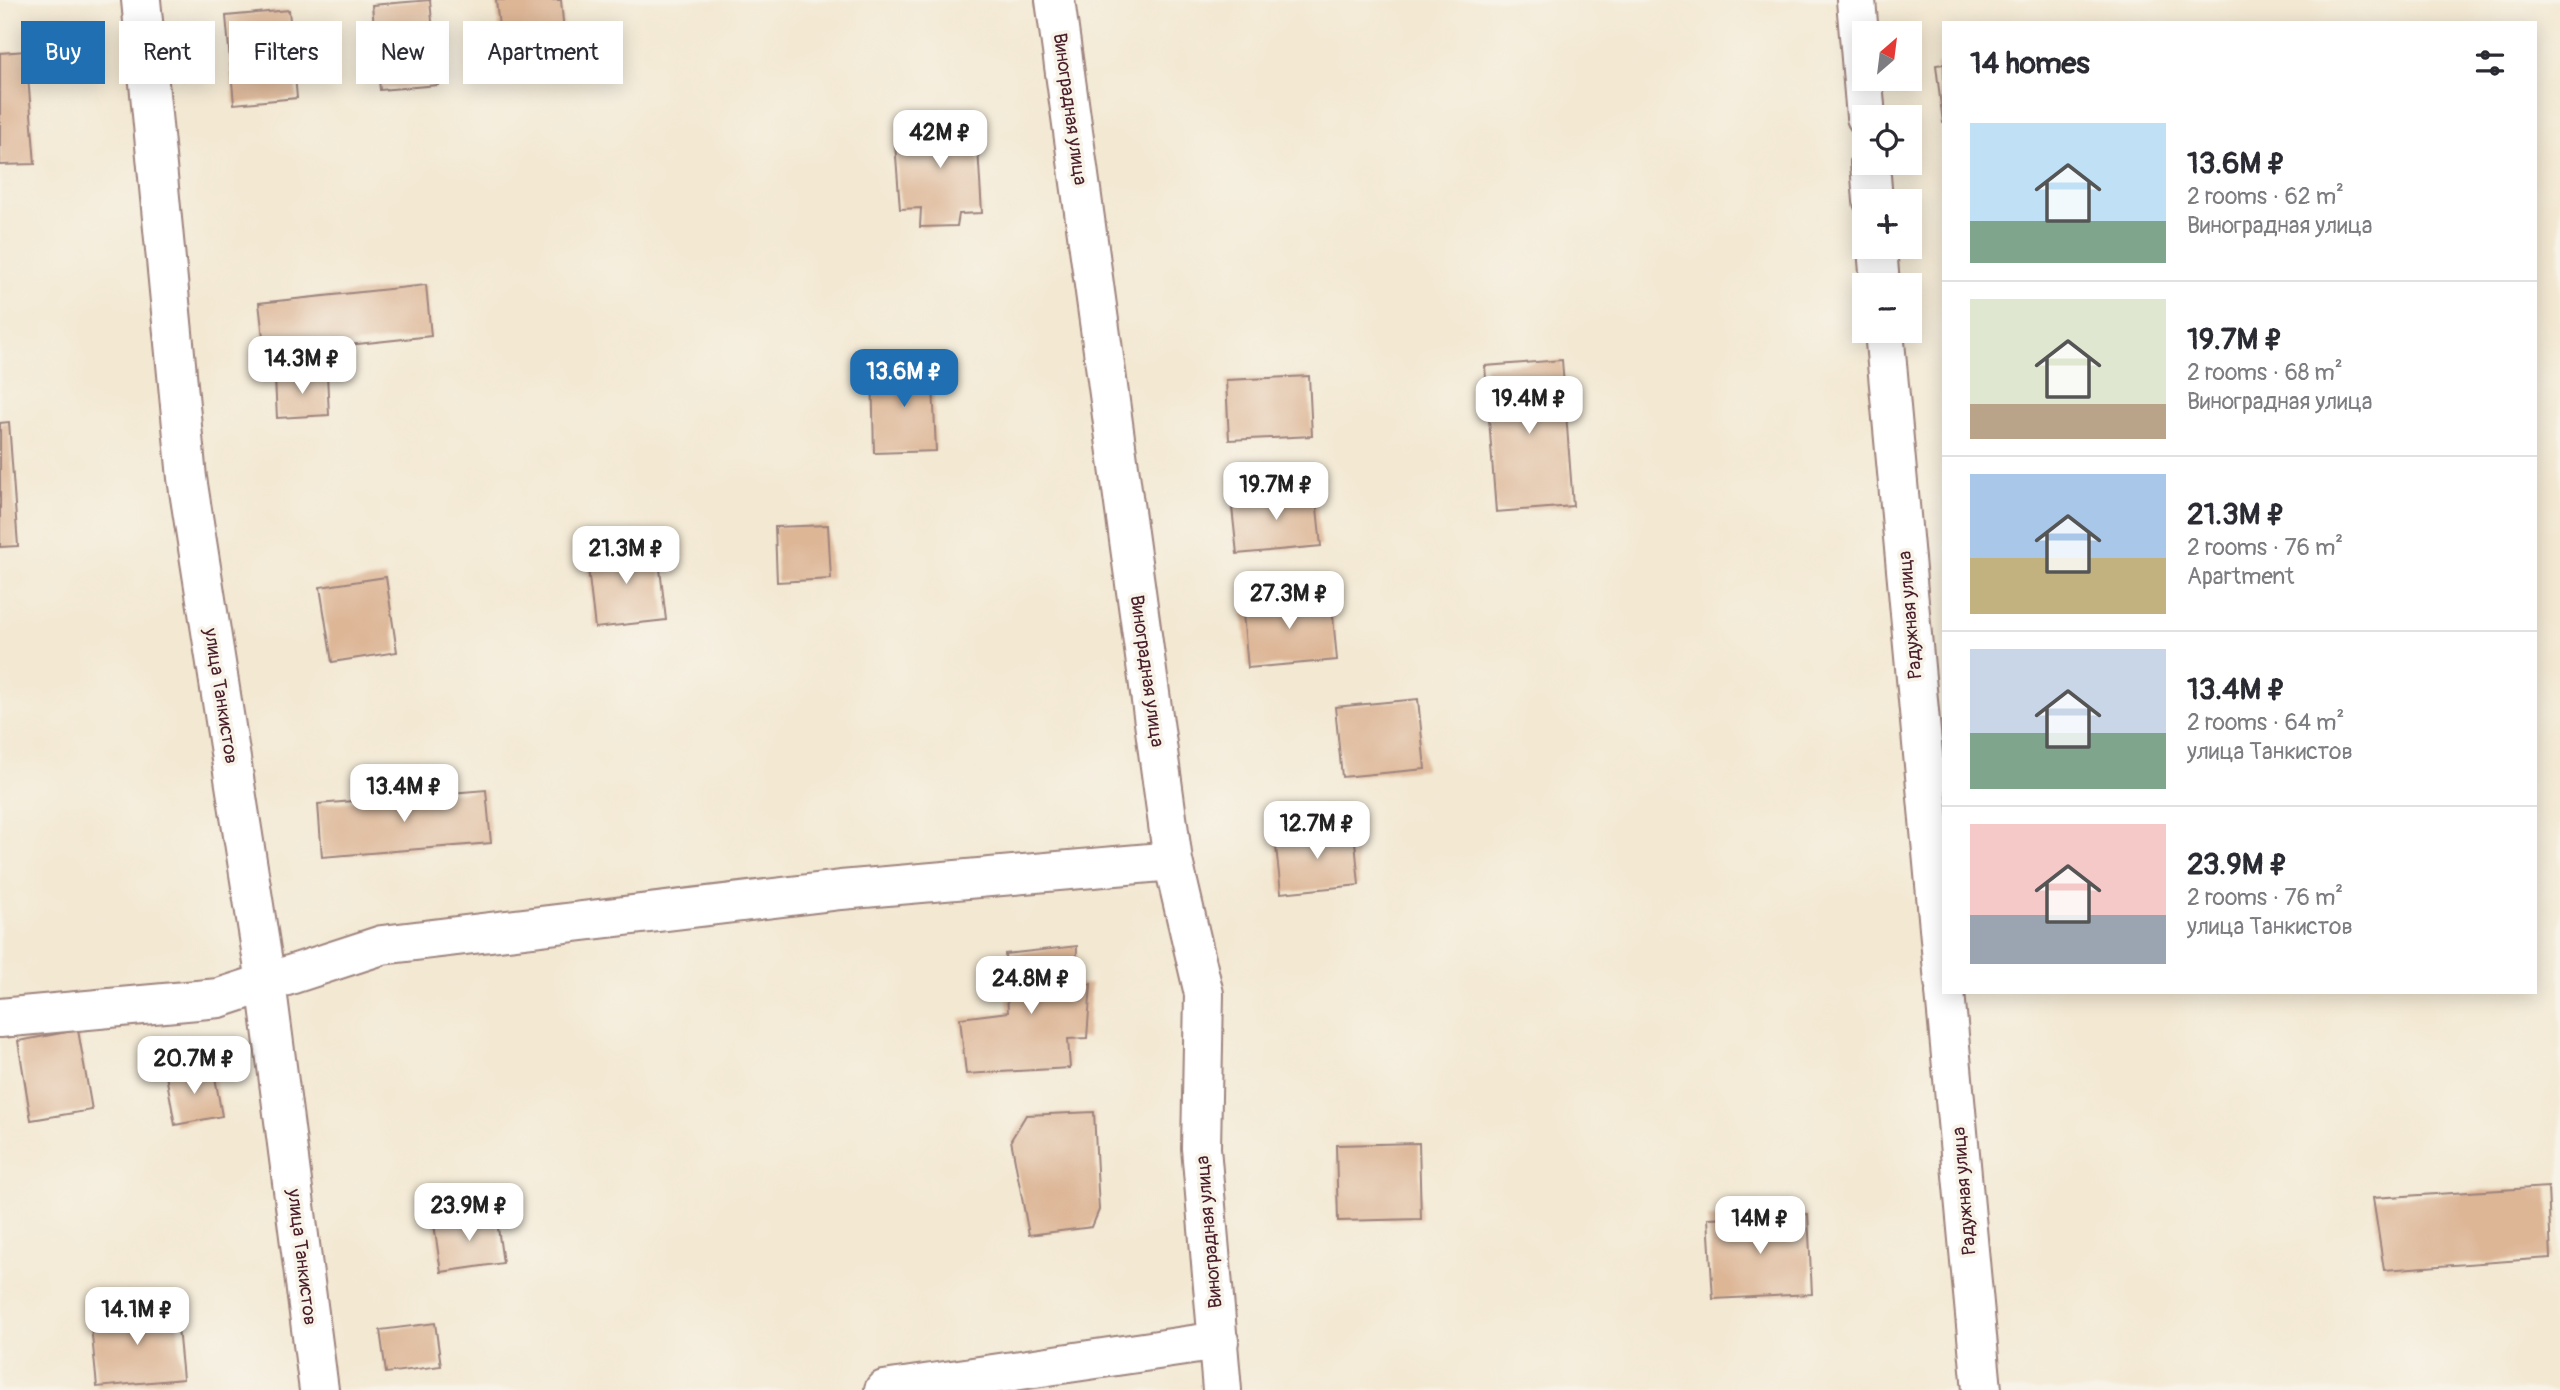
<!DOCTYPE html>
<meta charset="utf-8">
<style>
body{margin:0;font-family:Pangolin,sans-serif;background:#f7f7f7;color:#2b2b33;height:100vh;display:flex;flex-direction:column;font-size:26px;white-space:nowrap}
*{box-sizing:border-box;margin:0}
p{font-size:23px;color:#7c7c81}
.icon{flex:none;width:38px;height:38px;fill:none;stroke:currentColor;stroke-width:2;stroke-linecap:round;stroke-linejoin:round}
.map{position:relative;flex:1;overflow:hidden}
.panel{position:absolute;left:1942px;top:21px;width:595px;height:973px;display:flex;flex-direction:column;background:#fff;border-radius:0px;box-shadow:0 4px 18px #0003}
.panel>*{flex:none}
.banner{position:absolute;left:21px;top:21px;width:665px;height:63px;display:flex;gap:14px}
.needle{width:46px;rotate:28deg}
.buttons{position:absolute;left:1852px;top:21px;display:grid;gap:14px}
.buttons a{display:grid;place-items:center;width:70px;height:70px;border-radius:0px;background:#fff;box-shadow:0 4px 18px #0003;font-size:35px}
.price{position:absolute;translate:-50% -60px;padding:0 16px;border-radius:14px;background:#fff;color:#222;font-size:23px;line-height:46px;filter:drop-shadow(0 2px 4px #0008)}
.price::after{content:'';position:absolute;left:50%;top:42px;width:21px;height:16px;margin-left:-10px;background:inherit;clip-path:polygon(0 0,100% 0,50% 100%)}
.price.active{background:#1f6fb2;color:#fff}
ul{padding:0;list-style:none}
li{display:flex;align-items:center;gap:21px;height:175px;padding:0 28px}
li+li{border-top:2px solid #e1e1e2}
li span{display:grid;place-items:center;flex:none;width:196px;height:140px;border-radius:0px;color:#555}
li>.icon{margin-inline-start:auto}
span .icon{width:84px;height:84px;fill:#fffc;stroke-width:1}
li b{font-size:30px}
h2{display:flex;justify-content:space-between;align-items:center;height:84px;padding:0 28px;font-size:30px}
.pill{padding:0 24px;border-radius:0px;background:#fff;box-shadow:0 4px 18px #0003;font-size:24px;line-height:63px}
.pill.active{background:#1f6fb2;color:#fff}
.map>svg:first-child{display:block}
.building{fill:#ddb696}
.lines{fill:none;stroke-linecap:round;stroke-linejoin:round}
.minor-casing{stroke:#9e847e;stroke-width:42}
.minor{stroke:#fff;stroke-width:38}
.labels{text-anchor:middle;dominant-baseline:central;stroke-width:7;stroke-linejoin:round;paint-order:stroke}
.street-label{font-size:19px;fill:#4a1f2b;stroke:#f7f3e8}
</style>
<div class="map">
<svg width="2560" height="1390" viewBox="0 0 2560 1390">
<rect width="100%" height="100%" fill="#f7f3e8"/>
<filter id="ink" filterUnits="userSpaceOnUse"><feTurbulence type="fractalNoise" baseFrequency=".0143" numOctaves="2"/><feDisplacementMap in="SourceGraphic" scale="14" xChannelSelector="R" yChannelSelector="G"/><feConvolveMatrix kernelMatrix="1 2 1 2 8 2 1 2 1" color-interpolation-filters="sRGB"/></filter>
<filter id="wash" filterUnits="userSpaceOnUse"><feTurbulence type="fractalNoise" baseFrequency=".00686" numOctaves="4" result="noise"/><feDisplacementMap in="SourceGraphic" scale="28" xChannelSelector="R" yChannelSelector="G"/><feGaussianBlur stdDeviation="1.57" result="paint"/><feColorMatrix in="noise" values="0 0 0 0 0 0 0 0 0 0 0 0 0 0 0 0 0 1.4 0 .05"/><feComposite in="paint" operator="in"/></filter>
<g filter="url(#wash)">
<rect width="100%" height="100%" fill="#f3e8d2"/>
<g id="blocks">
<path class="building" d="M430,0L438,85L380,90L372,5Z
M496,0H561L567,65L504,71Z
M289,10L297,98L234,104L226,16Z
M26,51L35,164L0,165V53Z
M1944,64V123H1943L1936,65Z
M976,116L982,213L959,214L957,226L920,227L921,208L900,209L895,143L908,124Z
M426,285L431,336L265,354L259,303Z
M1562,360L1573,506L1496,512L1485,366Z
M932,363L936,451L874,453L872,368Z
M327,375L329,415L277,418L275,378Z
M1309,376L1312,436L1229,440L1226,380Z
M9,422L18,546L0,547V423Z
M1315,489L1321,546L1237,554L1231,498Z
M828,525L831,579L777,582L775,527Z
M657,543L666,620L595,628L586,551Z
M386,577L397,652L332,662L320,587Z
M1331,595L1337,660L1248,668L1242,603Z
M1418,699L1425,769L1342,777L1335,707Z
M486,790L491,843L322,857L318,804Z
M1354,830L1359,885L1281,893L1275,837Z
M1077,946L1076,984H1091L1087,1038L1068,1039L1070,1068L966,1074L960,1018L1008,1012L1005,954Z
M78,1030L92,1110L31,1120L18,1041Z
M213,1066L222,1116L175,1125L166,1075Z
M1094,1112L1099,1210L1092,1227L1029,1235L1011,1140L1026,1115Z
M1419,1143L1421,1219L1338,1221L1336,1145Z
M2548,1187L2551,1258L2384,1270L2373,1198Z
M496,1214L503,1263L441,1272L434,1224Z
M1808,1214L1812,1294L1713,1299L1708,1218Z
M176,1307L183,1379L97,1387L90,1315Z
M435,1323L441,1366L386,1373L380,1330Z"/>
</g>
</g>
<g filter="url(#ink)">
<use href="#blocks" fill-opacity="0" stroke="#9e847e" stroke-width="2"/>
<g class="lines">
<defs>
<path id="minor" d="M141,0L187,478L266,982L319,1390
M1055,0L1173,861L1204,994L1201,1148L1222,1390
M1856,0L1866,117
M1870,163L1873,201
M1877,247L1880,285
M1884,331L1944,982
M1945,992L1982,1390
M0,1018L219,998L382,945L841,890L1173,861
M884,1390L1219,1341"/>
</defs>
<use href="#minor" class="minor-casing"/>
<use href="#minor" class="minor"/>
</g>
</g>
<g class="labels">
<g class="street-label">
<text transform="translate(1070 109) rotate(82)">Виноградная улица</text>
<text transform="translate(1910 615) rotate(-95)">Радужная улица</text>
<text transform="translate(1147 671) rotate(82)">Виноградная улица</text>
<text transform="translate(221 696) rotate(81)">улица Танкистов</text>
<text transform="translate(1964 1191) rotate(-95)">Радужная улица</text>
<text transform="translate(1209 1232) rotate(-95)">Виноградная улица</text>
<text transform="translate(302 1257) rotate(83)">улица Танкистов</text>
</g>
</g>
</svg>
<div class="buttons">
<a><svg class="needle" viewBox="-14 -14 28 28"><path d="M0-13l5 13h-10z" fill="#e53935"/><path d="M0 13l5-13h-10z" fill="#7c7c81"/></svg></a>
<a><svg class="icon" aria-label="locate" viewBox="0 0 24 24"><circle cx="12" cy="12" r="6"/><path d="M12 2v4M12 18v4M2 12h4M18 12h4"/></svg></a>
<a>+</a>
<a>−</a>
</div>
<b class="price" style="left:940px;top:170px">42M ₽</b>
<b class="price" style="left:302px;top:396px">14.3M ₽</b>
<b class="price active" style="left:904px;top:409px">13.6M ₽</b>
<b class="price" style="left:1529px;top:436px">19.4M ₽</b>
<b class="price" style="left:1276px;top:522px">19.7M ₽</b>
<b class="price" style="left:626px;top:586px">21.3M ₽</b>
<b class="price" style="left:1289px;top:631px">27.3M ₽</b>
<b class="price" style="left:404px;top:824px">13.4M ₽</b>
<b class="price" style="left:1317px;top:861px">12.7M ₽</b>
<b class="price" style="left:1031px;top:1016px">24.8M ₽</b>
<b class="price" style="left:194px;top:1096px">20.7M ₽</b>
<b class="price" style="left:469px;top:1243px">23.9M ₽</b>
<b class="price" style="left:1760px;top:1256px">14M ₽</b>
<b class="price" style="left:137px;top:1347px">14.1M ₽</b>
<div class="banner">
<a class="pill active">Buy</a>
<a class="pill">Rent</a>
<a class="pill">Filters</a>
<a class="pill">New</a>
<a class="pill">Apartment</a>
</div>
<section class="panel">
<h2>14 homes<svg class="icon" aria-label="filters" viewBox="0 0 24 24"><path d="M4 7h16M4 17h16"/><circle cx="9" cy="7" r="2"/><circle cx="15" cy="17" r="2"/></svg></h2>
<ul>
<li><span style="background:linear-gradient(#bfe0f5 70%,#7fa58c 0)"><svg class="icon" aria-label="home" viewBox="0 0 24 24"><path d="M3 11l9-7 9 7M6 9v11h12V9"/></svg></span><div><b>13.6M ₽</b><p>2 rooms · 62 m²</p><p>Виноградная улица</p></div></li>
<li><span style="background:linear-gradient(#dfe7d0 75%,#b9a48a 0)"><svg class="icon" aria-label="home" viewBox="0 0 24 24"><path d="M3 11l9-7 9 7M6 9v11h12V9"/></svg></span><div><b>19.7M ₽</b><p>2 rooms · 68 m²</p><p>Виноградная улица</p></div></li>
<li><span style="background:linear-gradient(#a9c7e8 60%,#c2b280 0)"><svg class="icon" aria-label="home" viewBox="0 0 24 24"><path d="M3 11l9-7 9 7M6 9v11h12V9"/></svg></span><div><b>21.3M ₽</b><p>2 rooms · 76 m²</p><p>Apartment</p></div></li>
<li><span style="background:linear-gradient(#c9d6e8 60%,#7fa58c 0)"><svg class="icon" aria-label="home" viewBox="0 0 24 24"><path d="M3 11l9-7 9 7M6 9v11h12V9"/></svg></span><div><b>13.4M ₽</b><p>2 rooms · 64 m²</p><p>улица Танкистов</p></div></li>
<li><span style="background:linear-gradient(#f6c9c9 65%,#9aa5b1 0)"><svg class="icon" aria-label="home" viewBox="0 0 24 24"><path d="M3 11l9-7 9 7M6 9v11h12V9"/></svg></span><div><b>23.9M ₽</b><p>2 rooms · 76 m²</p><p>улица Танкистов</p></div></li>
</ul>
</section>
</div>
